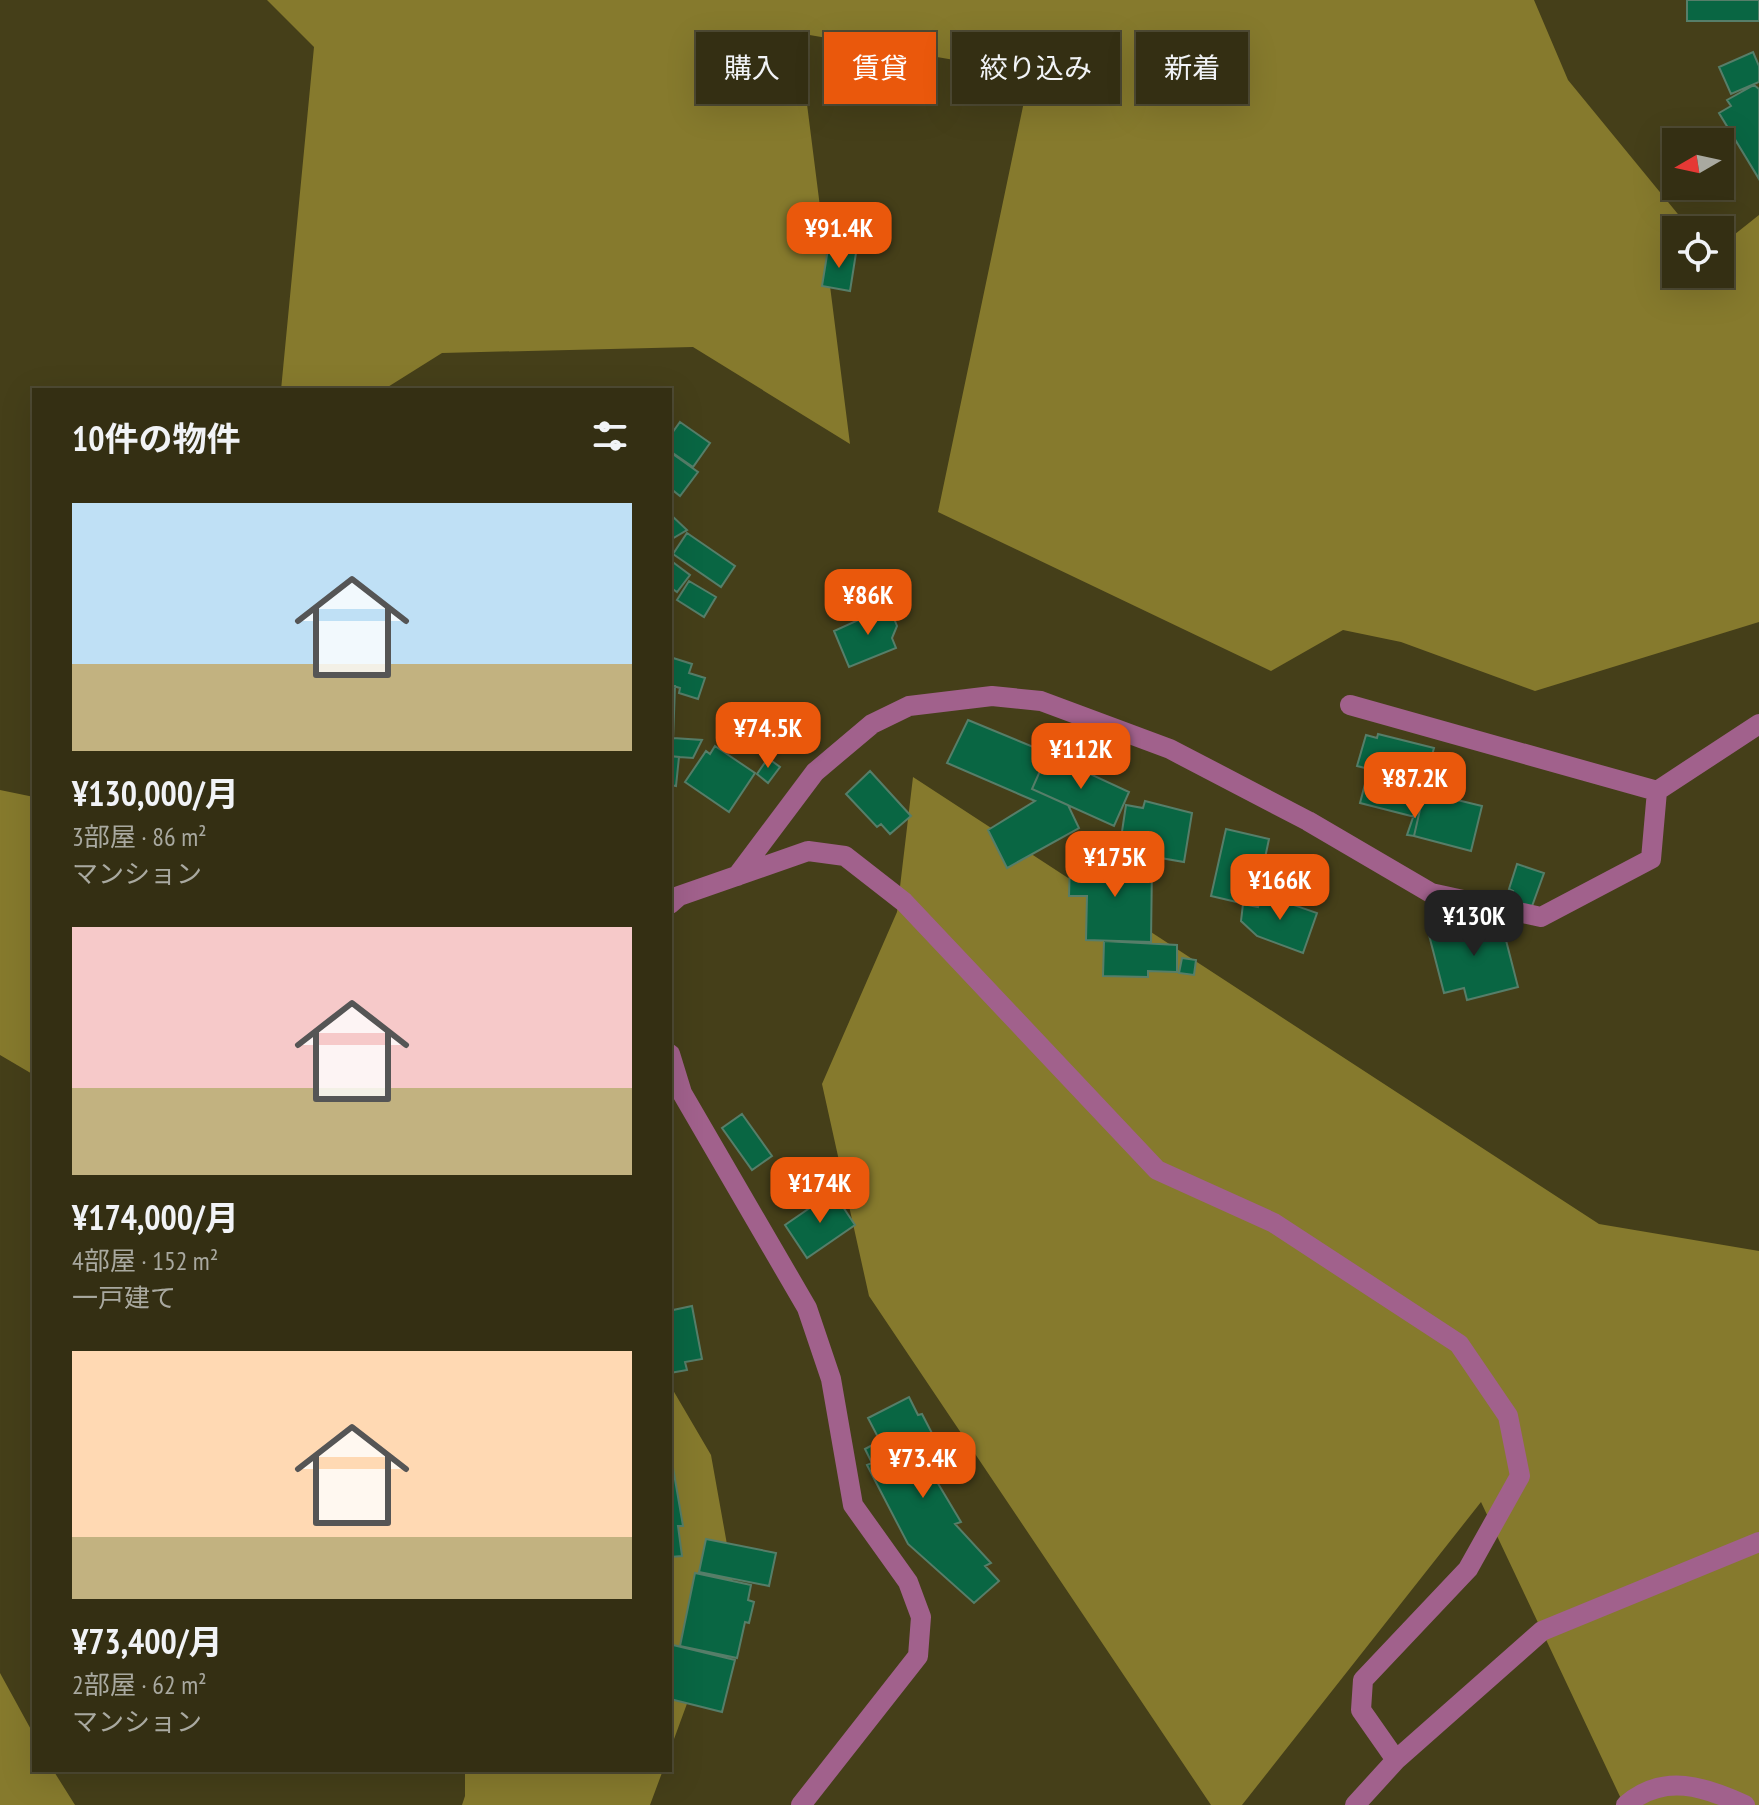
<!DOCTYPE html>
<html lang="ja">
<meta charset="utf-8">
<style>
body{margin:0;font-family:"PT Sans Narrow","Noto Sans JP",sans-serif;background:#3c371c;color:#f1f3f6;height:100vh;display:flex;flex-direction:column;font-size:30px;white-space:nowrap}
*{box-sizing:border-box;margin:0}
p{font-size:26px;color:#a9a9a0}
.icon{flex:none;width:44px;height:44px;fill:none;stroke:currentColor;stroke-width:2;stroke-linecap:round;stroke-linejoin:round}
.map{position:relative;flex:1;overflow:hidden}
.side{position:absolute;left:32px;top:388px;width:640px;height:1384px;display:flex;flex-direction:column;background:#342f13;border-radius:0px;box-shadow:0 8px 32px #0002,0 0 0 2px #4e4a33}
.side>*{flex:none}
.top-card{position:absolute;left:696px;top:32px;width:760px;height:72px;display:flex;gap:16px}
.needle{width:52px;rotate:261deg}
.buttons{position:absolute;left:1662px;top:128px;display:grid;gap:16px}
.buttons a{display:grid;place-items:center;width:72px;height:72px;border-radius:0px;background:#342f13;box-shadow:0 8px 32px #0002,0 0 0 2px #4e4a33;font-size:40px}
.price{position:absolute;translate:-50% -68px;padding:0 18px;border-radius:16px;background:#ea580c;color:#fff;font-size:26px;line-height:52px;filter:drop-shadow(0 2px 4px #0008)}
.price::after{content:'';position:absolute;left:50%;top:48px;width:24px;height:18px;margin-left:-12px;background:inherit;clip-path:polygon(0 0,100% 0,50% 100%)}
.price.current{background:#222;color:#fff}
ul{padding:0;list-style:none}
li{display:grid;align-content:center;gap:16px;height:424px;padding:0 40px}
li span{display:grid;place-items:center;height:248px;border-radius:0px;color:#555}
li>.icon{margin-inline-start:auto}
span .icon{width:144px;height:144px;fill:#fffc;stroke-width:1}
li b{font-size:34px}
h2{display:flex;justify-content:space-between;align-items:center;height:96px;padding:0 40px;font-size:34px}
.chip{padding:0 28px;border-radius:0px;background:#342f13;box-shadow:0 8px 32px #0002,0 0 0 2px #4e4a33;font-size:28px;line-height:72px}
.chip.current{background:#ea580c;color:#fff}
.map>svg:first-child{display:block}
.forest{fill:#867a2d}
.building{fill:#096643;stroke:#567e69;stroke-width:2}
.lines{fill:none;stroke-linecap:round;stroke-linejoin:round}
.minor{stroke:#a1618c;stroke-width:20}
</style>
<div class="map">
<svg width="1759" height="1805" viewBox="0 0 1759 1805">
<rect width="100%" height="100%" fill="#453f19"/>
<path class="forest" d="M267,0H1534L1568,80L1691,230H1676V274H1720V246L1759,215V622L1535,691L1401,642L1343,630L1271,671L938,512L1030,73L798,33L850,444L693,347L442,353L383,390H281L314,47Z
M913,777L1599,1224L1759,1251V1805H1624L1481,1502L1242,1805H1211L869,1296L822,1084L897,912Z
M0,790L34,797V1075L0,1055Z
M670,1385L711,1455L733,1578L670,1750Z
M0,1673L34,1735V1770H53L75,1805H0Z
M465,1770H663L650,1805H462L465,1796Z"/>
<path class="building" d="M1687,0H1759V21H1687Z
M1753,52L1759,66V82L1731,94L1719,67Z
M1754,85L1759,89V179L1719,113L1731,106L1727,100Z
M828,249L856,253L850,291L822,286Z
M680,422L710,443L693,467L670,451V436Z
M670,452L698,472L680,496L670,488Z
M670,514L687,530L670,540Z
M687,533L735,566L721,587L673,554Z
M670,560L690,575L677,592L670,587Z
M689,581L716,597L704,617L677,600Z
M889,606L897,626L892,638L896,648L849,667L834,631Z
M670,657L692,664L689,673L705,678L698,699L679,693L680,688L670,685Z
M670,686H675L673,741H670Z
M968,720L1048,753L1032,789L1068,805L1079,828L1007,868L988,830L1035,801L947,763Z
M1378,734L1434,748L1415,817L1360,803L1369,769L1357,766L1366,735L1377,738Z
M673,738L702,740L693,758L679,757L670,756V741Z
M715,746L755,773L729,812L685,782L706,751L710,754Z
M1048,753L1059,758L1057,764L1084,776L1086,772L1129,792L1114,826L1032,789Z
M670,756L679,757L676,786L670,785Z
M768,758L780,767L768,783L757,774Z
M870,771L911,816L890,834L881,824L877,827L846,794Z
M1424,792L1482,806L1471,851L1414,836Z
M1419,800L1422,801L1414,836L1407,835Z
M1145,801L1192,813L1184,862L1143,855L1142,862L1118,858L1126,805L1143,808Z
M1226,829L1269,839L1265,858H1269L1258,907L1211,896Z
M1070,862L1152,863L1151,942L1086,940L1087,896H1069Z
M1517,864L1544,873L1531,909L1509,901L1513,891L1509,889Z
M1262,894L1317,913L1303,953L1257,936L1241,921L1243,904L1258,907Z
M1475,917L1476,923L1500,917L1518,987L1467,1000L1464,988L1444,993L1429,935L1455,928L1454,922Z
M1104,941L1177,945V972L1148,971V977L1103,976Z
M1182,958L1196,960L1194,975L1179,973Z
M742,1114L772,1156L752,1170L722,1128Z
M833,1192L855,1225L807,1258L785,1225Z
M670,1294L673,1310L692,1306L702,1359L685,1362L687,1370L670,1373Z
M909,1397L918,1415L922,1414L936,1441L918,1450L961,1522L955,1524L991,1563L985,1566L999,1581L974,1603L908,1544L867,1465L872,1463L865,1449L880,1441L868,1418Z
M671,1456L683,1526H678L682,1556L670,1557Z
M706,1539L776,1553L769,1586L699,1572Z
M695,1573L751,1585L748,1600L754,1602L749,1623L745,1622L737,1658L680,1646Z
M673,1645L735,1660L722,1712L670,1699V1658Z"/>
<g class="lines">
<path class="minor" d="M1350,705L1657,791
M737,876L815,772L872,724L909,706L992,696L1041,701L1170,749L1308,821L1431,893L1541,917L1651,859L1657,791L1759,724
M670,904L679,896L808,851L845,856L904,902L1157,1170L1274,1223L1459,1344L1508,1416L1520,1476L1468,1569L1363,1680L1361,1710L1396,1760
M670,1054L682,1093L807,1308L831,1379L853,1505L908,1582L921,1617L918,1656L801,1805
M1355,1805L1396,1760L1542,1631L1759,1542
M1626,1805C1664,1772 1705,1787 1745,1805"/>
</g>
</svg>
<div class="buttons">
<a><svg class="needle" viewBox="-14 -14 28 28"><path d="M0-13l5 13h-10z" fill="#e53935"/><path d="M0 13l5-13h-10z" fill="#a9a9a0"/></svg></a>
<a><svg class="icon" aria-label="locate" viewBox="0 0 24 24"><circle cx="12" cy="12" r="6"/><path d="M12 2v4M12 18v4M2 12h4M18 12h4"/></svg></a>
</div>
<b class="price" style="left:839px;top:270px">¥91.4K</b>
<b class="price" style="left:868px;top:637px">¥86K</b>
<b class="price" style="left:768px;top:770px">¥74.5K</b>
<b class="price" style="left:1081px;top:791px">¥112K</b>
<b class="price" style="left:1415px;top:820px">¥87.2K</b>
<b class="price" style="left:1115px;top:899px">¥175K</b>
<b class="price" style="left:1280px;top:922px">¥166K</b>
<b class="price current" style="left:1474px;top:958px">¥130K</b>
<b class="price" style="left:820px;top:1225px">¥174K</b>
<b class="price" style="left:923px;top:1500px">¥73.4K</b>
<div class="top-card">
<a class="chip">購入</a>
<a class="chip current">賃貸</a>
<a class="chip">絞り込み</a>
<a class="chip">新着</a>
</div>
<section class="side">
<h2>10件の物件<svg class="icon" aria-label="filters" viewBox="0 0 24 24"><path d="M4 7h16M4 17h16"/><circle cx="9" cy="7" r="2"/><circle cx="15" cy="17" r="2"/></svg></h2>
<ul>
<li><span style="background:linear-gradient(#bfe0f5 65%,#c2b280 0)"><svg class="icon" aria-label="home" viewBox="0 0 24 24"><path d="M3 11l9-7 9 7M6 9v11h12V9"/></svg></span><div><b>¥130,000/月</b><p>3部屋 · 86 m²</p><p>マンション</p></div></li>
<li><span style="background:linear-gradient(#f6c9c9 65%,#c2b280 0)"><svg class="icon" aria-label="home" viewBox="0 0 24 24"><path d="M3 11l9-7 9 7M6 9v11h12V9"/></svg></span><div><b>¥174,000/月</b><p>4部屋 · 152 m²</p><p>一戸建て</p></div></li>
<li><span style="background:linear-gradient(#ffd9b3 75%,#c2b280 0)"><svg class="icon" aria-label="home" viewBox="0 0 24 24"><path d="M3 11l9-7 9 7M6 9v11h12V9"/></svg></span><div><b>¥73,400/月</b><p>2部屋 · 62 m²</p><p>マンション</p></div></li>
</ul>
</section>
</div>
